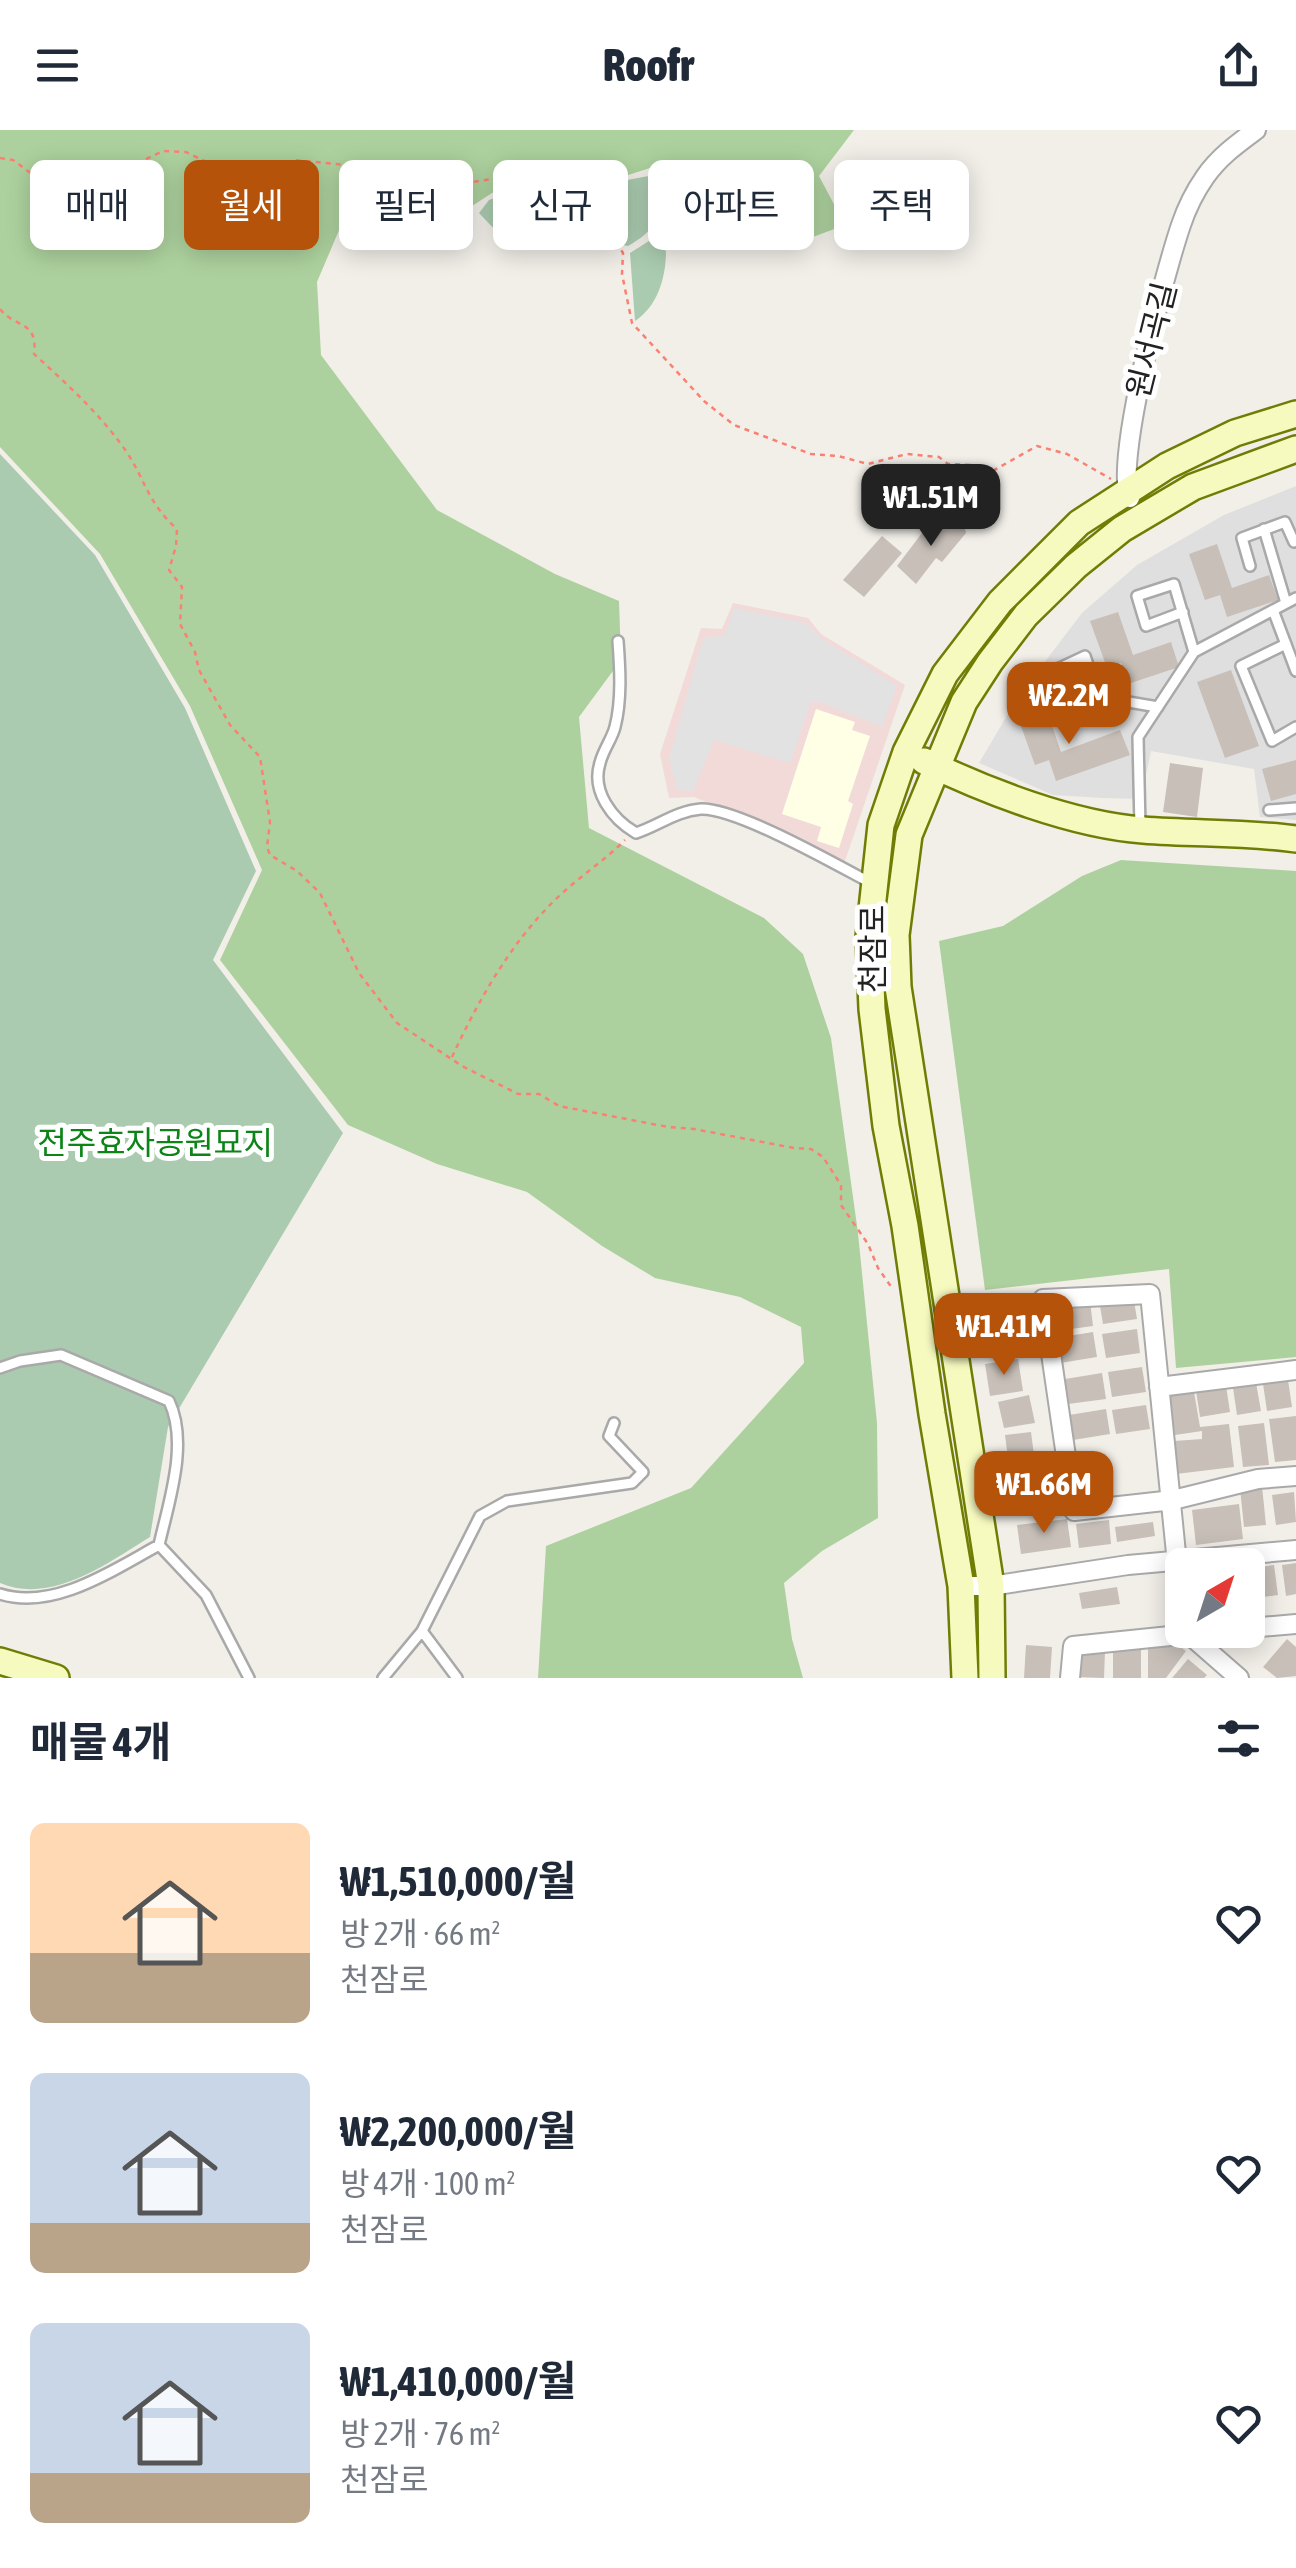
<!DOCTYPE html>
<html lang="ko">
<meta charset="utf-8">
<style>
body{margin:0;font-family:"Asap Condensed","Noto Sans KR",sans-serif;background:#f6f6f7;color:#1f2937;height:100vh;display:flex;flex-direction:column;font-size:38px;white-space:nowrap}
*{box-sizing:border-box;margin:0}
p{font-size:32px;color:#747a83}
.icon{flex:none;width:55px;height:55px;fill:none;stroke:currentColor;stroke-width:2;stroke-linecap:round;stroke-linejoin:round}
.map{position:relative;height:1548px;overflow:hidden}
.details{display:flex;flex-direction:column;background:#fff;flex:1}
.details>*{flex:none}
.guide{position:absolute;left:30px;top:30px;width:1238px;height:90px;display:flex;gap:20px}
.needle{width:65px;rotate:39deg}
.buttons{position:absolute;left:1165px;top:1418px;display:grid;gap:20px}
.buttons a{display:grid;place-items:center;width:100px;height:100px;border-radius:15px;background:#fff;box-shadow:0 5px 25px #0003;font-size:50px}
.price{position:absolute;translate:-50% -85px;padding:0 22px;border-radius:20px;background:#b45309;color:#fff;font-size:32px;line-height:65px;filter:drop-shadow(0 2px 5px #0008)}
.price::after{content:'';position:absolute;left:50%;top:60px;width:30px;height:22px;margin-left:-15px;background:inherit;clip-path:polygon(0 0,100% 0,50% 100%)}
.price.on{background:#222;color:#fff}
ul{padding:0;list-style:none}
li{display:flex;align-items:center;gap:30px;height:250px;padding:0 30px}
li span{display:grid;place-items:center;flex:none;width:280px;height:200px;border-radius:15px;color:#555}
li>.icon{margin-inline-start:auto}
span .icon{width:120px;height:120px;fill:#fffc;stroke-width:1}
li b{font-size:42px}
h2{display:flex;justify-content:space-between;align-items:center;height:120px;padding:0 30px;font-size:42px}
.pill{padding:0 35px;border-radius:15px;background:#fff;box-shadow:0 5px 25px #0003;font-size:35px;line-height:90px}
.pill.on{background:#b45309;color:#fff}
header{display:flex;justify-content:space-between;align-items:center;height:130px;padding:0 30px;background:#fff;font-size:45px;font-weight:800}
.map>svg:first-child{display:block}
.residential{fill:#e0dfdf}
.commercial{fill:#f2dad9}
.education{fill:#ffffe5}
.forest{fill:#add19e}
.cemetery{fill:#aacbaf}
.parking{fill:#e2e2e2}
.building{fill:#c7bfb8}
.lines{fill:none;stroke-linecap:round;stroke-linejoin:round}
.lane-casing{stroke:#a9a9a9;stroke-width:14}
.street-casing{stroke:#a9a9a9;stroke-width:22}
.secondary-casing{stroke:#707d05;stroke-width:30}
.path{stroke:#fa8072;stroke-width:2.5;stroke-dasharray:5 5;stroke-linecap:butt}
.lane{stroke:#fff;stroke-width:9}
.street{stroke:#fff;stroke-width:18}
.secondary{stroke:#f7fabf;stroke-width:25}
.labels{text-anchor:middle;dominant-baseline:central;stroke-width:10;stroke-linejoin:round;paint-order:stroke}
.street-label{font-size:32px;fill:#222;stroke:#fff}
.park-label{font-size:32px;fill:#0c8416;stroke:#fff}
</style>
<header><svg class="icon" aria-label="menu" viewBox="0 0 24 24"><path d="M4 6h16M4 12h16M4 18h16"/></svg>Roofr<svg class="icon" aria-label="share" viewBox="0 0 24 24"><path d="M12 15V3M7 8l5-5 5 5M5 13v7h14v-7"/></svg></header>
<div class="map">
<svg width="1296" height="1548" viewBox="0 0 1296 1548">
<rect width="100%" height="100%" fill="#f2efe9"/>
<path class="residential" d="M1296,356V690L1260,687L1254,639L1151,621L1141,669L1103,668L1053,665L979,633L1018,567L1082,483L1137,435L1224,385Z"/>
<path class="commercial" d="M733,473L808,488L821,504L905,555L845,731L694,667L669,668L660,624L701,498L722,499Z"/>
<path class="education" d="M816,579L855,592L852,600L870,606L848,671L853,674L839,718L817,711L821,697L782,684Z"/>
<path class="forest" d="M0,0H854L819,46L845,95L778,120L719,109L683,59L653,37L588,58L530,38L466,80L351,72L317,152L321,225L437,380L555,444L619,471L621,530L579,587L589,698L764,788L803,824L831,908L858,1103L877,1293L878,1388L822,1421L784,1453L792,1509L803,1548H538L546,1416L691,1358L804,1233L801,1197L740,1167L655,1148L602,1116L527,1062L437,1034L348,995L220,830L262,740L190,576L100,424L0,317Z
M1121,730L1296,741V1227L1176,1238L1169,1139L985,1160L939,811L1003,796L1082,746Z"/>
<path class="cemetery" d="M659,44L675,57C662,85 655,101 628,116L623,115C615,91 612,74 622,51Z
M530,54L535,59L549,90L517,110L498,103L479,83L489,70Z
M649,111L666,121C666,147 658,176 635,191L630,123Z
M0,324L95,425L185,578L256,741L213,830L343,1003L168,1297L150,1407C108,1433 51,1475 0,1453Z"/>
<path class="parking" d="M734,478L806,493L821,508L897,556L882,597L820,572H811L790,633L714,610L693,662L677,660L669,629L703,508L725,505Z"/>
<path class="building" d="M940,394H964L966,403L942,432L936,428L916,454L897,436L925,399L931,403Z
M882,406L902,423L864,467L843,450Z
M1217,414L1232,458L1269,445L1278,470L1227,487L1220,465L1205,470L1189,424Z
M1118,482L1133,525L1171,512L1179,537L1128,554L1121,533L1107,538L1090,491Z
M1231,540L1259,616L1225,628L1197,552Z
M1046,578L1061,622L1120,600L1130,625L1056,651L1049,630L1035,635L1018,588Z
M1296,630V664L1271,671L1262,639Z
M1170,633L1203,638L1197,687L1163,682Z
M1015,1163L1018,1182L989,1187L986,1167Z
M1133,1165L1137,1189L1103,1194L1099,1170Z
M1090,1171L1093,1196L1056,1201L1052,1176Z
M1021,1194L1025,1219L994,1223L990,1199Z
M1137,1199L1140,1223L1106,1228L1102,1204Z
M1093,1202L1097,1227L1060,1233L1056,1208Z
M1018,1229L1023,1261L990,1266L985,1234Z
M1142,1237L1146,1262L1112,1267L1108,1242Z
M1102,1243L1106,1269L1068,1274L1065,1249Z
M1287,1243L1292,1277L1267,1281L1262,1247Z
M1255,1247L1261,1281L1237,1285L1232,1251Z
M1225,1249L1230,1282L1200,1287L1195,1254Z
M1194,1262L1200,1297L1229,1294L1234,1337L1176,1344L1174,1311L1202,1309V1301L1175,1305L1169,1266Z
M1029,1265L1035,1293L1004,1298L998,1272Z
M1146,1275L1150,1299L1116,1304L1112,1280Z
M1106,1279L1110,1304L1073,1310L1069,1285Z
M1296,1286V1330L1275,1332L1269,1289Z
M1264,1293L1269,1335L1243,1337L1238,1296Z
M1031,1302L1035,1333L1009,1336L1005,1305Z
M1039,1339L1045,1366L1017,1372L1011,1345Z
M1262,1356L1266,1395L1244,1397L1240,1358Z
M1294,1362L1296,1392L1276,1395L1272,1365Z
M1239,1374L1243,1409L1196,1415L1192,1380Z
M1067,1389L1071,1417L1021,1424L1017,1395Z
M1109,1390L1111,1414L1079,1418L1076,1394Z
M1153,1392L1155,1406L1117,1412L1115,1397Z
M1296,1433V1464L1286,1466L1282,1435Z
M1274,1435L1278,1465L1257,1468L1253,1438Z
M1117,1457L1120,1474L1082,1479L1079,1463Z
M1169,1508L1186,1521L1166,1548H1148V1515Z
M1287,1509L1296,1517V1546L1277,1548L1263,1537Z
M1113,1514H1141V1548H1113Z
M1026,1515L1052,1517L1050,1548H1024Z
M1077,1520L1105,1521L1104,1548L1076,1547Z
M1188,1529L1207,1545L1204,1548H1172Z"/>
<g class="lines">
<defs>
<path id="lane" d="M1264,399L1286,473
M1250,436L1242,408L1285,392L1294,412
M1273,480L1296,541
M1183,482L1146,496L1137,466L1174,454L1194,522
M618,511C620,538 622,570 615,597C612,609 603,620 600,633C591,661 612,689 636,703C658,696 676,681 701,679C737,678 835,734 871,753
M1286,514L1241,536L1272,611L1296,597
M1099,567L1073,588L1053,541L1085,526L1099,567L1158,577
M1269,680L1296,678
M1140,697L1138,607L1194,522L1296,468
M0,1238L20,1231L61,1225L169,1271C189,1313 169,1371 159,1415C113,1440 54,1481 0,1464
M159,1415L206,1465L249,1548
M422,1501L457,1548
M383,1548L422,1501L480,1386L507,1371L632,1353L643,1342L609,1306L614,1293"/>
<path id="street" d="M1130,368C1113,334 1166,139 1181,95C1186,80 1196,60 1205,47C1219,27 1237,14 1256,0
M1159,1257L1296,1240
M961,1456H991L1128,1435L1296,1420
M1182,1483L1150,1164L1043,1169L1074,1381L1173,1370L1258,1349L1296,1346
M1248,1498L1296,1494
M1184,1500L1239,1548
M1070,1548L1073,1516L1228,1500"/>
<path id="secondary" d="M924,631C986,661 1073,695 1143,700C1194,704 1245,702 1296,709
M0,1531L56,1548
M965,1548L961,1456L932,1284L905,1096L886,996L872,879L869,807L881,695L906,622L945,544L1000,472L1079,393L1167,336L1235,303L1296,284
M992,1548L991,1456L898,857L896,805L909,705L964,572L990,532L1026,485L1076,436L1122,399L1193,357L1296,319"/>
</defs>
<use href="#lane" class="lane-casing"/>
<use href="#street" class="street-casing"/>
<use href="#secondary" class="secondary-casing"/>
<path class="path" d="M0,28L13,30L49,57L111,46L163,21L186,22L237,47L294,30L346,35L365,33L473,52L504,47L535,48L591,71L623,123L622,144L632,193L704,271L734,295L811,324L838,326L868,334L907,324L939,327L948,334L970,335L989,343L1037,316L1067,324L1111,349
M0,179C16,199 38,190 34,224C67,254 100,284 126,321C146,351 147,372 177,399L176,416L169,440L182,457L180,494L195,522L199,540L230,595L260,627L270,692L267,717L270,725L297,741L320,763L359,843L397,893L462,936L518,964H539L559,976L668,997L694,999L794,1018L811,1019L823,1027L841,1055V1075L868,1114L878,1138L892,1158
M452,927C478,871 510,814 554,771C577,748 603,732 625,710"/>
<use href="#lane" class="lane"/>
<use href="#street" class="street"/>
<use href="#secondary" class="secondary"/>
</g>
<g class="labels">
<g class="street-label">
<text transform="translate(1151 210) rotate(-76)">원서곡길</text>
<text transform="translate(872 819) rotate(-90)">천잠로</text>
</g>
<g class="park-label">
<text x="155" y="1012">전주효자공원묘지</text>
</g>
</g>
</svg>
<div class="buttons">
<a><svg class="needle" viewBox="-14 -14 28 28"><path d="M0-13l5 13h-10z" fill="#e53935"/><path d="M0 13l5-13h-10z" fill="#747a83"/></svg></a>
</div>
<b class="price on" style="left:931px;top:419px">₩1.51M</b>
<b class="price" style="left:1069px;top:617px">₩2.2M</b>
<b class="price" style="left:1004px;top:1248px">₩1.41M</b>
<b class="price" style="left:1044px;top:1406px">₩1.66M</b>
<div class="guide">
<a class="pill">매매</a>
<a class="pill on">월세</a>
<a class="pill">필터</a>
<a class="pill">신규</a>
<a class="pill">아파트</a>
<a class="pill">주택</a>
</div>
</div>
<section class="details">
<h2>매물 4개<svg class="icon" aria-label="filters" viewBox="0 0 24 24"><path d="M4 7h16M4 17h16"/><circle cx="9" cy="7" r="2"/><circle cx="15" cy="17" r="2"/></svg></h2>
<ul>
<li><span style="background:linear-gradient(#ffd9b3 65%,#b9a48a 0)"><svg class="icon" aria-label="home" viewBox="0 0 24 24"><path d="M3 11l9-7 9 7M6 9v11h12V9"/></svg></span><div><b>₩1,510,000/월</b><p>방 2개 · 66 m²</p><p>천잠로</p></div><svg class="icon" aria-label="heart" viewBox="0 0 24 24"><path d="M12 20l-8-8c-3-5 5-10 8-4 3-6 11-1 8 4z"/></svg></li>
<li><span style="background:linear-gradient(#c9d6e8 75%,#b9a48a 0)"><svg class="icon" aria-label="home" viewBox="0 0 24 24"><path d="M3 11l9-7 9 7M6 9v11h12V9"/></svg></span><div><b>₩2,200,000/월</b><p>방 4개 · 100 m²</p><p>천잠로</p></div><svg class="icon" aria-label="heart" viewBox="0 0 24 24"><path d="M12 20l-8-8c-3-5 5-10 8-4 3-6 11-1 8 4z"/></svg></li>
<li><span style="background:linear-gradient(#c9d6e8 75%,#b9a48a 0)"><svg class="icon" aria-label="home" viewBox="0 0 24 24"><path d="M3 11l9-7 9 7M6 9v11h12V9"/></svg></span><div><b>₩1,410,000/월</b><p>방 2개 · 76 m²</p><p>천잠로</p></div><svg class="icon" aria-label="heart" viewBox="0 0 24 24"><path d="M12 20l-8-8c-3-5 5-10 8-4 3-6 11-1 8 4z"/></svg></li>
</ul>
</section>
